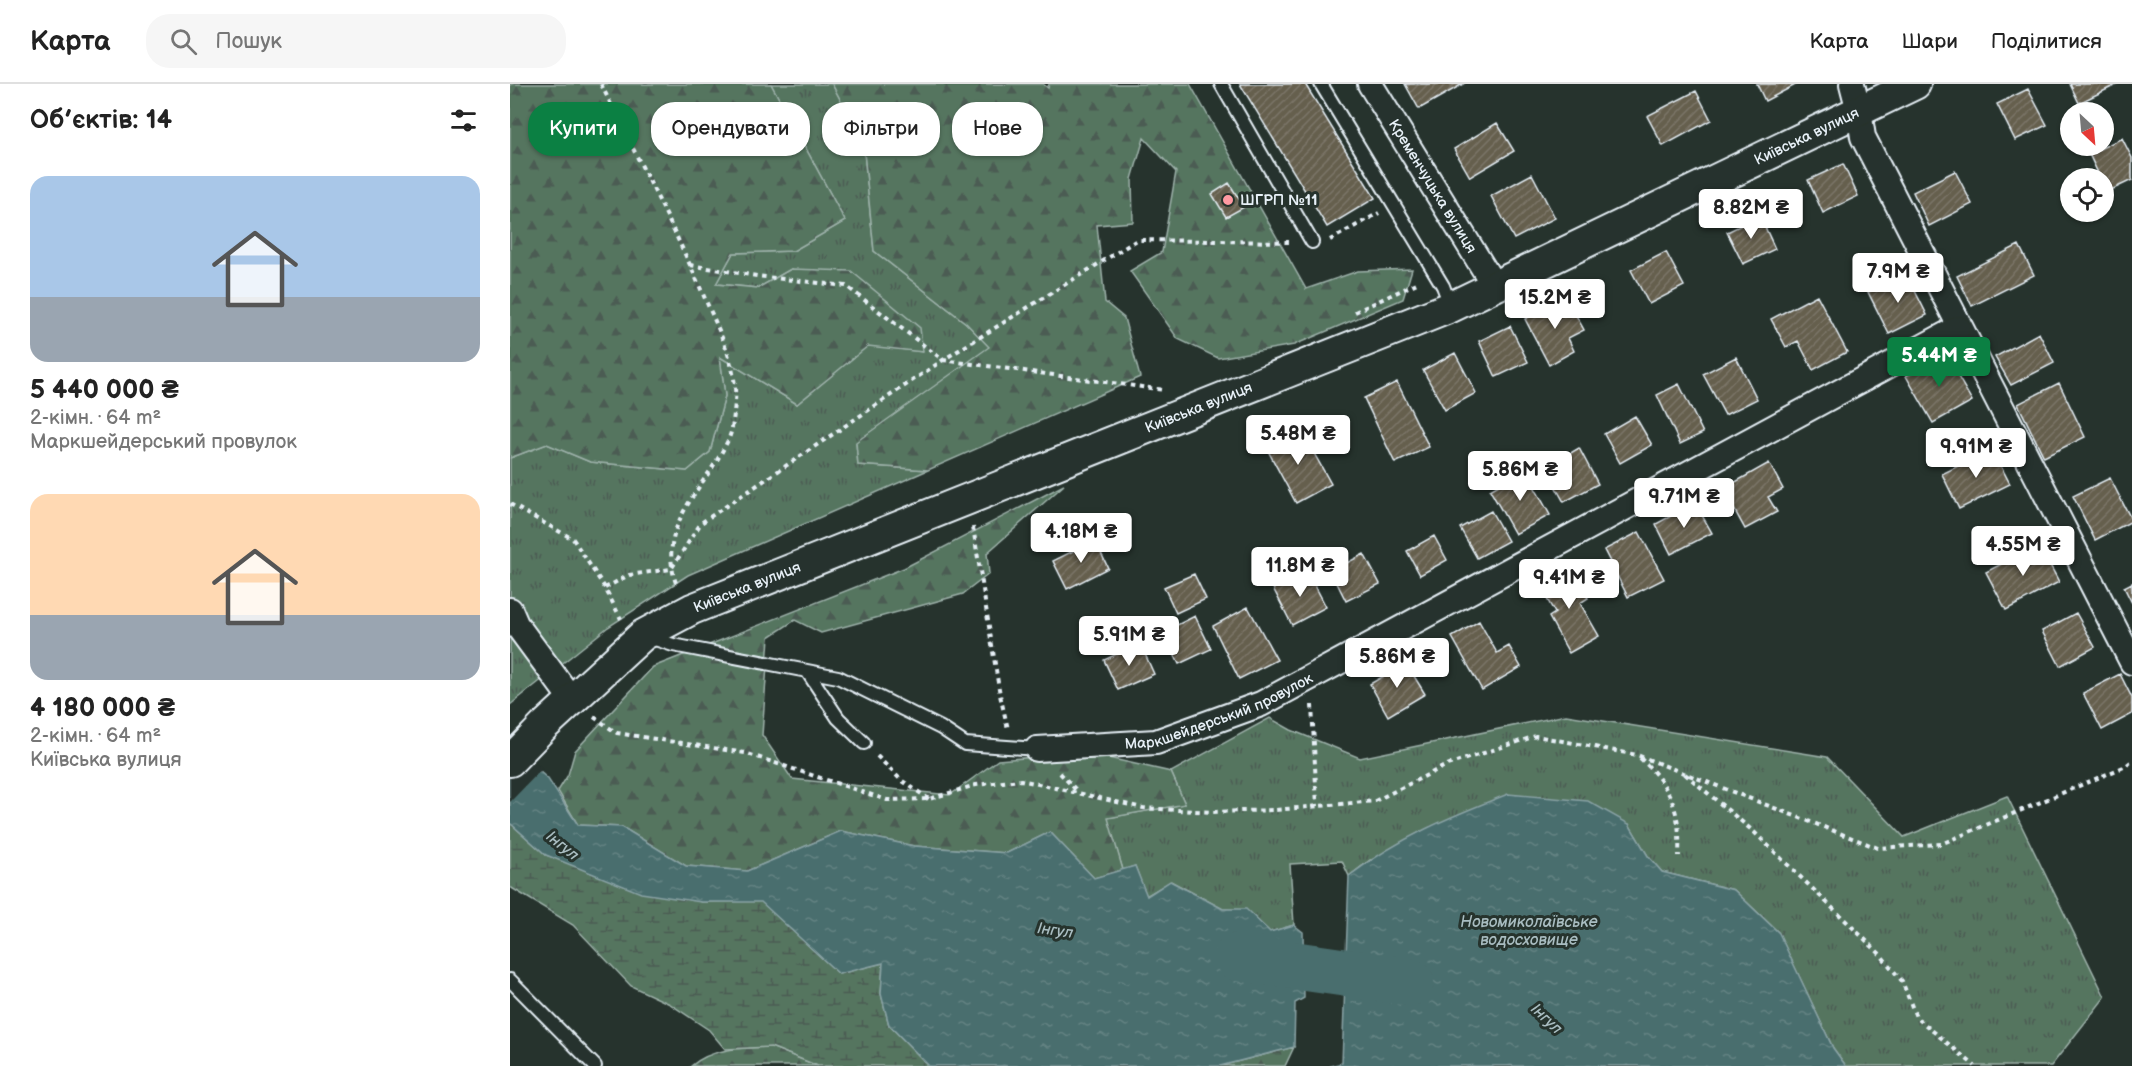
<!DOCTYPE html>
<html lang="uk">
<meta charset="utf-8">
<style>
body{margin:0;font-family:"Balsamiq Sans",sans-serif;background:#f6f6f6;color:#222;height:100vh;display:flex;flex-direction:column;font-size:22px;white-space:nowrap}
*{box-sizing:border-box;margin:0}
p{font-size:20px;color:#767676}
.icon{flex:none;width:33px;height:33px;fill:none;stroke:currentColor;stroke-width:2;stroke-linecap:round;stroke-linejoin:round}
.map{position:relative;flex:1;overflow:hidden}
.drawer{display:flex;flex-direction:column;background:#fff;width:510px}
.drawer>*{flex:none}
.top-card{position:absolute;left:18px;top:18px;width:570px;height:54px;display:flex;gap:12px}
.needle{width:39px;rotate:154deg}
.controls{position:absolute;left:1550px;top:18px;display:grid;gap:12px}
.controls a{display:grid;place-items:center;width:54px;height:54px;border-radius:50%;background:#fff;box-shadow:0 2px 4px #0004;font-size:30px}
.price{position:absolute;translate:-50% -51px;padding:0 14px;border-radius:6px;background:#fff;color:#222;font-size:20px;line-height:39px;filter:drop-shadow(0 2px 3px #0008)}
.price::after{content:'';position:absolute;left:50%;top:36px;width:18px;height:14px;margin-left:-9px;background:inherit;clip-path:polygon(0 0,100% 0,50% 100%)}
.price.current{background:#0b8043;color:#fff}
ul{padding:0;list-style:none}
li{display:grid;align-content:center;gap:12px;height:318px;padding:0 30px}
li span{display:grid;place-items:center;height:186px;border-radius:18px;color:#555}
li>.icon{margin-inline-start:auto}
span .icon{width:108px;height:108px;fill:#fffc;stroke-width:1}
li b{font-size:26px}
h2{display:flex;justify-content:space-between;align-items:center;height:72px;padding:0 30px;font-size:26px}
.tag{padding:0 21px;border-radius:24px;background:#fff;box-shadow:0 2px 4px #0004;font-size:21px;line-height:54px}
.tag.current{background:#0b8043;color:#fff}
header{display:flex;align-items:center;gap:36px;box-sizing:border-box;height:84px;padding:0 30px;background:#fff;border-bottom:2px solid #e0e0e0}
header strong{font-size:28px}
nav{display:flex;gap:33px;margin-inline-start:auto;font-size:21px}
.search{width:420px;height:54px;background:#f6f6f6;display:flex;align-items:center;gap:15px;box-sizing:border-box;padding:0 21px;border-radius:24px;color:#767676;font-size:22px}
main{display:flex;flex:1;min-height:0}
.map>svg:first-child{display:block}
.grass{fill:url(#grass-tufts);stroke:#9eb2ab;stroke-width:1.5}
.forest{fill:url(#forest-firs);stroke:#9eb2ab;stroke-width:1.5}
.wetland{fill:url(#wetland-marsh);stroke:#9eb2ab;stroke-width:1.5}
.water{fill:url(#water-ripples);stroke:#89a2a5;stroke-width:1.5}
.pier{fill:#26332d}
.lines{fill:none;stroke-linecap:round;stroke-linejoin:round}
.river{stroke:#4a6e6e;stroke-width:48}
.building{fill:url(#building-hatch);stroke:#e8f1f8;stroke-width:1.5}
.service-casing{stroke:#e8f1f8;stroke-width:16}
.minor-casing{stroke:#e8f1f8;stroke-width:28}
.tertiary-casing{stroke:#e8f1f8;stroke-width:34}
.path{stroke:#e8f1f8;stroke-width:4;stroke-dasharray:4.5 4.5;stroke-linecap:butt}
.service{stroke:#26332d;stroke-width:12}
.minor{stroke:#26332d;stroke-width:24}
.tertiary{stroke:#26332d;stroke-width:30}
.poi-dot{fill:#ff9aa2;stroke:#26332d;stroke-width:2}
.labels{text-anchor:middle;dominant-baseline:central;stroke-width:6;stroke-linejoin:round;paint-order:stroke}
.street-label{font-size:15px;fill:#e8f1f8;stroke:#26332d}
.poi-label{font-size:15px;font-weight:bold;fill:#e8f1f8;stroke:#26332d;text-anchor:start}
.water-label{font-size:16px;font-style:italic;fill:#a9bdc1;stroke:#26332d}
</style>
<header>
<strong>Карта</strong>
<div class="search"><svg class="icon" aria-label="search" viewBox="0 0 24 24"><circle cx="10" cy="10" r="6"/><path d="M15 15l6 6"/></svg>Пошук</div>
<nav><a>Карта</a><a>Шари</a><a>Поділитися</a></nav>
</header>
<main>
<section class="drawer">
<h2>Об’єктів: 14<svg class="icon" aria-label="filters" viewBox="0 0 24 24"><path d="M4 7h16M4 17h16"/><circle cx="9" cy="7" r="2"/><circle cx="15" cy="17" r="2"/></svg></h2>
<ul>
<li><span style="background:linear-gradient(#a9c7e8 65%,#9aa5b1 0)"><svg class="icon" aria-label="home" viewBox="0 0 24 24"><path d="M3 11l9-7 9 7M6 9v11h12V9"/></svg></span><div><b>5 440 000 ₴</b><p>2-кімн. · 64 m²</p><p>Маркшейдерський провулок</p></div></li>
<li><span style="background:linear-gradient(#ffd9b3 65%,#9aa5b1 0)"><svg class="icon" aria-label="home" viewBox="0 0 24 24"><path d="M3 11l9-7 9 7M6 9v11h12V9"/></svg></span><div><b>4 180 000 ₴</b><p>2-кімн. · 64 m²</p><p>Київська вулиця</p></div></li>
</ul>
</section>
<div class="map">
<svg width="1622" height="982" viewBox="0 0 1622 982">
<defs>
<pattern id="grass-tufts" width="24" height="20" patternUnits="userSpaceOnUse" patternTransform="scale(1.5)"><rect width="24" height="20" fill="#54745e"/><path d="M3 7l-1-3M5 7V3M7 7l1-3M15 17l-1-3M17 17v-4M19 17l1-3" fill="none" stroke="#4c5c53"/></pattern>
<pattern id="forest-firs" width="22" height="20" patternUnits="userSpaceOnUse" patternTransform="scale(1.5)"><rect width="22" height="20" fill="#54745e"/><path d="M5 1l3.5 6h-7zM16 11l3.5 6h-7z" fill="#4c5c53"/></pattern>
<pattern id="wetland-marsh" width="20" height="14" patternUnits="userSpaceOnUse" patternTransform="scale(1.5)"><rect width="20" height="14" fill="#54745e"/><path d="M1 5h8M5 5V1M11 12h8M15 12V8" fill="none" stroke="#4c5c53"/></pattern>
<pattern id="water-ripples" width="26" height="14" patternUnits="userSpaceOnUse" patternTransform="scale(1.5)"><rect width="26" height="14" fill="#4a6e6e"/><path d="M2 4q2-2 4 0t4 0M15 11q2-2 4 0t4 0" fill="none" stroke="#648383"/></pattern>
<pattern id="building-hatch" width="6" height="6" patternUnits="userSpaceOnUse" patternTransform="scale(1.5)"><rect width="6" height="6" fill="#655f4e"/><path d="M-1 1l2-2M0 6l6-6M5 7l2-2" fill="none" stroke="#7b7668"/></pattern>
</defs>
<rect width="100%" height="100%" fill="#26332d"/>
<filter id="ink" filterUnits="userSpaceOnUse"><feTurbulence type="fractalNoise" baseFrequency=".0167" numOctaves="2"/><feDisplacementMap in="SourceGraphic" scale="12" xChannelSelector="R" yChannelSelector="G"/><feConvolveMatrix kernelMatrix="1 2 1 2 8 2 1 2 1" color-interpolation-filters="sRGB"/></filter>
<g filter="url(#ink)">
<path class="grass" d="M261,0H322L353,58L364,167L456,239L480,263L346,359L348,381L418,386L178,491L98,543L0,621V374L37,360L80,378L177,387L200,368L215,312L210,273L287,320L358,261L413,268L281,185L248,204L206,200L223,169L283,167L335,137Z
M1056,631L1317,673L1394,753L1497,712L1595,913L1541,982H1336L1323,964L1268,848L1224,806L1152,788L1138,772L1119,740L860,776L839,792L832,777L780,780L784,841L760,848L736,826L713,825L661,797L636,812L625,782L613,786L597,734L675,720L661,688L760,634L781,646L850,674Z"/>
<path class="forest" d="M0,0H261L335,137L283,167L223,169L206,200L248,204L281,185L341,187L410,244L413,268L358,262L287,320L210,273L215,312L200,368L177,387L80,378L37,360L0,374Z
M322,0H533L538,4L539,0H680L796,205L848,187L902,185L893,215L784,261L708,274L668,255L620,187L652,168L666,88L634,54L622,95L623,138L587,141L595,218L614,234L630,293L418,386L348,381L346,358L479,263L456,239L364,167L353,58Z
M554,401L477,469L479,490L453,510L311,549L285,536L259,553L252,651L282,695L440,711L488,676L576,669L661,688L675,720L598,734L613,786L584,794L540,748L497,769L404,762L331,747L237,787L176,782L112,743L68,741L48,707L58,691L65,667L143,583L394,484Z
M261,963L308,982H181C203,963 234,964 261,963Z
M784,963L775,982H710Z"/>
<path class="wetland" d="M0,739L36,771L191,818L251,817L329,890L373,879L371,910L379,941L419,982H308L261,963L215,965L199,946L160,920L121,902L63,841L0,803Z"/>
<path class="water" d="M0,661L38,695L68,741L112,743L176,782L237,787L331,747L404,762L497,769L540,748L584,794L625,782L637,812L660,797L713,825H736L760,848L784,841L793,848L794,914L785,919L784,963L710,982H419L379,941L371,910L373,879L329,890L251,818H191L131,809L36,771L0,739Z
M998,710L1078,717L1119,740L1138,772L1152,788L1224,806L1269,849L1323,964L1336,982H820L832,979L839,792C890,753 939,733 998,710Z"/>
<path class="pier" d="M0,658L32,685L0,718Z"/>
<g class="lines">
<path class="river" d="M728,873L900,898"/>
</g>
<path class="building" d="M730,0H795L865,114L817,143Z
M895,0H953L909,25Z
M1247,0H1287L1255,17Z
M1560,0H1608L1569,19Z
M1518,5L1537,41L1505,56L1487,20Z
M1186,7L1201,36L1153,62L1137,32Z
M987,39L1004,67L960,93L944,65Z
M1612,54L1622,74V96L1597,108L1579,70Z
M1333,80L1348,112L1313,129L1298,96Z
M1445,87L1462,120L1419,142L1403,108Z
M1022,90L1045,134L1004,155L981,112Z
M719,99L734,123L716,133L702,110Z
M1250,132L1265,165L1233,180L1217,148Z
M1509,161L1524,191L1462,222L1447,192Z
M1156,168L1174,202L1139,220L1121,186Z
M1396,189L1417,231L1379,250L1358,208Z
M1307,211L1337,268L1303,286L1288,257L1276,263L1261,235Z
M1056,213L1074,246L1058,254L1064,267L1039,281L1015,235Z
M1000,242L1018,278L986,293L969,257Z
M1529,249L1544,279L1501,301L1485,273Z
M945,269L966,309L935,326L913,286Z
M1435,270L1462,317L1423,339L1396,292Z
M1226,273L1247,315L1215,331L1193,290Z
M887,298L919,363L885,379L854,314Z
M1549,299L1575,353L1534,373L1508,320Z
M1169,300L1193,349L1170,360L1147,311Z
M1125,332L1142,361L1110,379L1094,350Z
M790,344L821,400L786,419L756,363Z
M1069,364L1088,400L1054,418L1035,384Z
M1482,365L1500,400L1449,425L1432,390Z
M1259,379L1273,405L1258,413L1267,428L1235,445L1213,405Z
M1015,386L1040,431L1005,450L980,406Z
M1600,394L1622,437L1585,456L1563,412Z
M1185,419L1202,449L1161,470L1146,440Z
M981,427L998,457L967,474L950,444Z
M1129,448L1154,495L1118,513L1094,466Z
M924,452L937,476L910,491L897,467Z
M585,456L598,484L557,505L543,477Z
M1529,460L1549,498L1496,526L1476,488Z
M854,470L870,500L836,517L821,487Z
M1060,483L1078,514L1070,519L1089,552L1059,569L1039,533L1045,529L1029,501Z
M797,486L816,523L782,541L763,504Z
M684,490L696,515L666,529L654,503Z
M1622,499V519L1614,503Z
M738,523L767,576L729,595L703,542Z
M1566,529L1585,563L1550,582L1532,547Z
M685,532L701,565L669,580L653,548Z
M969,537L987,569L999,562L1011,583L972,606L942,553Z
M630,559L644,590L608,606L594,576Z
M896,579L915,610L878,632L860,600Z
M1610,590L1622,614V630L1592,646L1573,609Z"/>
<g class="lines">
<defs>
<path id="service" d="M711,0L802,158
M811,0L933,202L941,223
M139,553L163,561L328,593L431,644L455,660L527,665
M297,587L328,634L354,659
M0,896L85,982"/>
<g id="minor">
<path id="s1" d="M860,0L985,203"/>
<path d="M1342,0L1349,27L1353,53L1622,578"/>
<path d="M0,526L6,540L62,616"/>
<path id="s2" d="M527,665L646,658L751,620L1448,244"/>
</g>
<g id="tertiary">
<path id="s3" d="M0,677L34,642L133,551L182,525L941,223L1405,0"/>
</g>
</defs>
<use href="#service" class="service-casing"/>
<use href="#minor" class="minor-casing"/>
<use href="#tertiary" class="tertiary-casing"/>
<path class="path" d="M91,0C125,70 162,139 193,210C207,243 228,281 225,318C224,329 223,345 219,354C196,405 144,440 167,502
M820,156L869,129
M180,181L247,192L336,202L433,276L654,306
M845,228L909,198
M0,420L63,455L95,504L111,535
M463,443L490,611L498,645
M95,504L119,491L161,485L191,439L433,276L627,156L780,158
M802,621L807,722
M84,633L107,649L235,669L377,716L419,715L466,701L511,696L633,724L702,728L765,726L865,717L937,681L1026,652L1127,671L1368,764L1431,760L1616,682L1622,677
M367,672L391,696L419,715
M1130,674C1162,704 1171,728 1169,772
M550,689L568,708
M1175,690L1244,748L1370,870L1392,897L1406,933L1465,982"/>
<use href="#service" class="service"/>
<use href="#minor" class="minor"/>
<use href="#tertiary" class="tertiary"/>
</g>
</g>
<circle class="poi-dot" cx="718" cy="116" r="6"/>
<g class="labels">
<g class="street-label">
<text stroke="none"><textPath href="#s3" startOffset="1450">Київська вулиця</textPath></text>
<text stroke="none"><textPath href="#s1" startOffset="120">Кременчуцька вулиця</textPath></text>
<text stroke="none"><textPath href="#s3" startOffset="784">Київська вулиця</textPath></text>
<text stroke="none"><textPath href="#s3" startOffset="298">Київська вулиця</textPath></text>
<text stroke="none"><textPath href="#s2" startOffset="188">Маркшейдерський провулок</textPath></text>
</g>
<g class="poi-label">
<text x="730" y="116">ШГРП №11</text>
</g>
<g class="water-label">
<text transform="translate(52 762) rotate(39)">Інгул</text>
<text x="1019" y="838">Новомиколаївське<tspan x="1019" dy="18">водосховище</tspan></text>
<text transform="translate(545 847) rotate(8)">Інгул</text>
<text transform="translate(1036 935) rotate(43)">Інгул</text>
</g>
</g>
</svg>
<div class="controls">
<a><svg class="needle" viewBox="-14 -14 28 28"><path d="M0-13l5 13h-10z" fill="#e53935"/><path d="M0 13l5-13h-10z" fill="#767676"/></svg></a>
<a><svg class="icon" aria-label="locate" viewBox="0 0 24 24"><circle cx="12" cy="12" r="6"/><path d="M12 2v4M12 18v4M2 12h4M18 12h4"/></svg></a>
</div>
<b class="price" style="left:1241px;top:156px">8.82M ₴</b>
<b class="price" style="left:1388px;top:220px">7.9M ₴</b>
<b class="price" style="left:1045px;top:246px">15.2M ₴</b>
<b class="price current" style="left:1429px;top:304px">5.44M ₴</b>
<b class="price" style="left:788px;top:382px">5.48M ₴</b>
<b class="price" style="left:1466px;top:395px">9.91M ₴</b>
<b class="price" style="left:1010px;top:418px">5.86M ₴</b>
<b class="price" style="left:1174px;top:445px">9.71M ₴</b>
<b class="price" style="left:571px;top:480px">4.18M ₴</b>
<b class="price" style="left:1513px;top:493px">4.55M ₴</b>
<b class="price" style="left:790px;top:514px">11.8M ₴</b>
<b class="price" style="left:1059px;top:526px">9.41M ₴</b>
<b class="price" style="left:619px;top:583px">5.91M ₴</b>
<b class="price" style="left:887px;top:605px">5.86M ₴</b>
<div class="top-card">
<a class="tag current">Купити</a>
<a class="tag">Орендувати</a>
<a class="tag">Фільтри</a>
<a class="tag">Нове</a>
</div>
</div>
</main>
